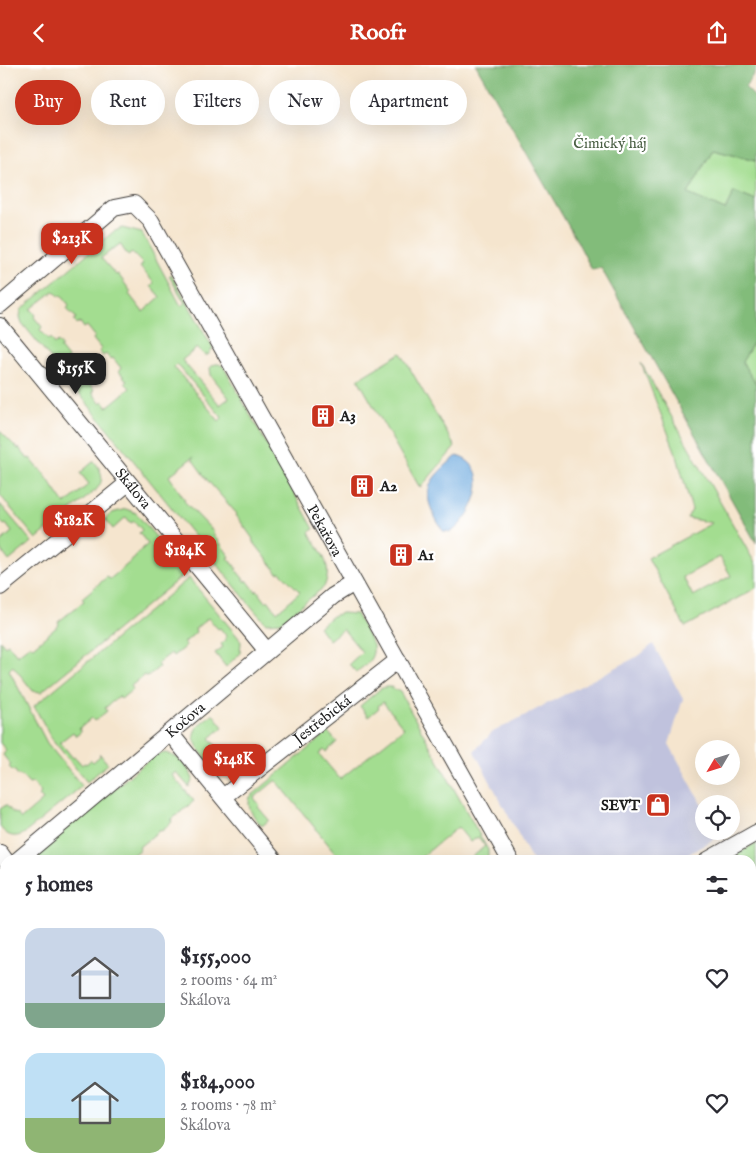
<!DOCTYPE html>
<meta charset="utf-8">
<style>
body{margin:0;font-family:"IM FELL English",serif;background:#f2f2f3;color:#2b2b33;height:100vh;display:flex;flex-direction:column;font-size:19px;white-space:nowrap}
*{box-sizing:border-box;margin:0}
p{font-size:16px;color:#7c7c81}
.icon{flex:none;width:28px;height:28px;fill:none;stroke:currentColor;stroke-width:2;stroke-linecap:round;stroke-linejoin:round}
.map{position:relative;flex:1;overflow:hidden}
.details{position:absolute;left:0px;top:790px;width:756px;height:321px;display:flex;flex-direction:column;background:#fff;border-radius:15px 15px 0 0;box-shadow:0 5px 20px #0002}
.details>*{flex:none}
.guide{position:absolute;left:15px;top:15px;width:500px;height:45px;display:flex;gap:10px}
.needle{width:32px;rotate:232deg}
.buttons{position:absolute;left:695px;top:675px;display:grid;gap:10px}
.buttons a{display:grid;place-items:center;width:45px;height:45px;border-radius:50%;background:#fff;box-shadow:0 5px 20px #0002;font-size:25px}
.price{position:absolute;translate:-50% -42px;padding:0 11px;border-radius:10px;background:#c8321e;color:#fff;font-size:16px;line-height:32px;filter:drop-shadow(0 1px 2px #0008)}
.price::after{content:'';position:absolute;left:50%;top:30px;width:15px;height:11px;margin-left:-8px;background:inherit;clip-path:polygon(0 0,100% 0,50% 100%)}
.price.on{background:#222;color:#fff}
ul{padding:0;list-style:none}
li{display:flex;align-items:center;gap:15px;height:125px;padding:0 25px}
li span{display:grid;place-items:center;flex:none;width:140px;height:100px;border-radius:15px;color:#555}
li>.icon{margin-inline-start:auto}
span .icon{width:60px;height:60px;fill:#fffc;stroke-width:1}
li b{font-size:21px}
h2{display:flex;justify-content:space-between;align-items:center;height:60px;padding:0 25px;font-size:21px}
.chip{padding:0 18px;border-radius:22px;background:#fff;box-shadow:0 5px 20px #0002;font-size:18px;line-height:45px}
.chip.on{background:#c8321e;color:#fff}
header{display:flex;justify-content:space-between;align-items:center;height:65px;padding:0 25px;background:#c8321e;color:#fff;font-size:22px;font-weight:800}
.map>svg:first-child{display:block}
.industrial{fill:#c0c2dd}
.green{fill:#a3dd90;stroke:#607c56;fill-rule:evenodd}
.forest{fill:#82bc7a;stroke:#4f6c4b}
.water{fill:#6eaadf;stroke:#45637e}
.lines{fill:none;stroke-linecap:round;stroke-linejoin:round}
.street-casing{stroke:#3d3a37;stroke-width:18}
.secondary-casing{stroke:#3d3a37;stroke-width:24}
.street{stroke:#fff;stroke-width:16}
.secondary{stroke:#fff;stroke-width:22}
.labels{text-anchor:middle;dominant-baseline:central;stroke-width:4.5;stroke-linejoin:round;paint-order:stroke}
.park-label{font-size:15px;fill:#4b6045;stroke:#fff}
.poi-label{font-size:15px;font-weight:bold;fill:#1c1c1c;stroke:#fff;text-anchor:start}
.street-label{font-size:15px;fill:#1c1c1c;stroke:#fff}
</style>
<header><svg class="icon" aria-label="back" viewBox="0 0 24 24"><path d="M15 5l-7 7 7 7"/></svg>Roofr<svg class="icon" aria-label="share" viewBox="0 0 24 24"><path d="M12 15V3M7 8l5-5 5 5M5 13v7h14v-7"/></svg></header>
<div class="map">
<svg width="756" height="1111" viewBox="0 0 756 1111">
<rect width="100%" height="100%" fill="#fff"/>
<filter id="ink" filterUnits="userSpaceOnUse"><feTurbulence type="fractalNoise" baseFrequency=".02" numOctaves="2"/><feDisplacementMap in="SourceGraphic" scale="10" xChannelSelector="R" yChannelSelector="G"/><feConvolveMatrix kernelMatrix="1 2 1 2 8 2 1 2 1" color-interpolation-filters="sRGB"/></filter>
<filter id="wash" filterUnits="userSpaceOnUse"><feTurbulence type="fractalNoise" baseFrequency=".0096" numOctaves="4" result="noise"/><feDisplacementMap in="SourceGraphic" scale="20" xChannelSelector="R" yChannelSelector="G"/><feGaussianBlur stdDeviation="1.12" result="paint"/><feColorMatrix in="noise" values="0 0 0 0 0 0 0 0 0 0 0 0 0 0 0 0 0 1.4 0 .05"/><feComposite in="paint" operator="in"/></filter>
<g filter="url(#wash)">
<rect width="100%" height="100%" fill="#f5e5ce"/>
<path class="industrial" d="M653,579L683,634L669,679L704,743V766H717L719,771L679,795H532L474,686L493,667L640,590Z"/>
<path class="green" d="M713,84L756,95V136L734,127L725,145L688,129Z
M122,163L142,168L181,241L185,238L169,211L171,209L213,283L208,290H204L197,283L182,295L220,340L229,333L211,310L210,303C214,298 218,298 223,301L314,464L309,467C320,486 334,500 324,522L281,557L266,558L255,546L22,258L20,252L21,245L113,167ZM120,179L128,191L132,188L143,199L140,202L154,218L151,221L160,232L143,247L129,229L131,227L118,209L116,210L101,193ZM54,226L59,231L61,230L69,240L67,243L76,253L74,255L77,259L80,257L84,263L87,261L95,271L93,274L101,284L99,286L103,291L106,289L110,294L113,293L121,303L119,306L127,316L125,318L130,323L107,342L103,336L100,338L92,327L94,325L86,315L88,313L84,308L81,310L77,304L74,306L66,296L68,293L60,283L62,281L58,276L55,279L51,273L49,274L40,265L42,262L34,252L36,250L31,244ZM177,299L220,350L222,353L219,356L174,302ZM193,392L192,394L208,416L237,449L236,450L253,474L252,475L278,508L280,507L300,527L277,547L268,535L266,537L257,525L256,527L247,515L246,517L236,505L237,504L228,493L230,492L213,468L214,467L184,436L185,435L169,411Z
M756,273V319L742,297Z
M401,288L455,382L420,423L358,314Z
M641,298L756,500V523L685,562L648,493L712,458L687,453L692,445L677,391ZM720,492L731,511L693,531L683,512Z
M0,366L18,384L19,383L28,394L30,393L39,404L40,403L65,439L89,419L80,408L94,396C101,405 106,414 96,425L36,474L0,430Z
M0,439L32,477L9,496L0,484V477L12,467L6,459L4,460L0,456Z
M126,444L136,448L186,508L41,627L33,626L13,601L9,605L47,678L82,721L25,768C14,774 7,771 0,762V744L6,740L14,749L16,748L21,754L43,735L39,730L41,728L33,718L29,719L21,710L19,711L14,705L13,706L9,702L11,700L3,690L6,685L0,678V575L5,581L8,579L17,590L30,580L33,582L59,560L58,557L84,536L82,533L107,512L110,514L136,492L135,490L148,479L139,468L142,465L134,456L131,458L126,452L113,464L105,454L112,448Z
M189,513L238,572L241,577L240,588L226,602L215,588L223,582L221,579L226,575L225,573L227,572L220,563L218,564L208,553L195,564L196,567L184,578L186,581L173,591L171,588L157,599L159,602L147,612L144,610L131,621L133,624L121,634L119,631L105,643L107,646L95,656L92,653L79,664L81,667L76,671L73,667L60,677L73,693L75,692L82,700L84,698L86,699L91,695L93,697L100,691L99,688L108,699L87,717L52,674L34,641Z
M342,548L356,549L373,580C375,594 366,600 356,607L349,599L362,587L343,564L329,575L319,562L332,551Z
M385,622H391L400,627L488,785V791L484,795H469L485,781L478,772L470,777L458,762L418,795H341L276,715L254,733L260,740L258,742L269,755L262,761C255,752 246,745 250,732L328,667L337,677L326,687L324,685L319,689L340,714L404,663L383,637L378,641L379,643L368,652L360,641L380,624Z
M213,649L223,662L210,673L229,697L243,686L250,695C243,700 235,709 227,710C216,711 192,679 194,669C196,660 206,654 213,649Z
M166,688C180,692 188,701 193,714L189,722L176,707L172,710L194,736L171,755L172,757L162,766L160,765L139,782L140,784L130,792L128,791L123,795H32L34,791L152,692L159,689Z
M756,778V859L751,861V795H726Z
M751,863L756,875V984L753,987L756,990V993L753,996L755,998L752,1002Z
M0,874L5,880V950L0,944Z
M751,1042L754,1044L756,1042V1101L751,1095Z"/>
<path class="forest" d="M476,0H756V5L745,22L756,33V95L713,84L688,129L725,145L734,127L756,136V273L742,297L756,319V478L601,203L592,205L577,176Z"/>
<path class="water" d="M457,391C495,402 474,452 451,467L443,466C420,429 423,418 457,391Z"/>
</g>
<g filter="url(#ink)">
<g class="lines">
<defs>
<g id="street">
<path id="s1" d="M0,240L114,143L134,139L151,156L510,795"/>
<path id="s2" d="M0,261L267,586"/>
<path d="M0,522L128,418"/>
<path d="M170,668L274,795"/>
<path id="s3" d="M223,732L398,595"/>
<path d="M0,788L5,795"/>
<path id="s4" d="M18,795L333,531L354,518"/>
<path d="M708,795L756,768"/>
<path d="M751,822L756,819"/>
<path d="M349,1106L353,1111"/>
<path d="M529,1106L533,1111"/>
<path d="M273,1111L278,1106"/>
</g>
<path id="secondary" d="M0,988L5,994
M100,1106L104,1111"/>
</defs>
<use href="#street" class="street-casing"/>
<use href="#secondary" class="secondary-casing"/>
<use href="#street" class="street"/>
<use href="#secondary" class="secondary"/>
</g>
</g>
<defs>
<symbol id="building-square" viewBox="-11 -11 22 22"><rect x="-9" y="-9" width="18" height="18" rx="4" fill="#c8321e" stroke="#fff"/><path d="M-4-6H4V6H1V3H-1V6H-4ZM-2.5-4.3h1.7v1.8h-1.7ZM.8-4.3h1.7v1.8H.8ZM-2.5-1h1.7V.8h-1.7ZM.8-1h1.7V.8H.8Z" fill="#fff"/></symbol>
<symbol id="shop-square" viewBox="-11 -11 22 22"><rect x="-9" y="-9" width="18" height="18" rx="4" fill="#c8321e" stroke="#fff"/><path d="M-5-2.5h2.3a2.7 3.5 0 0 1 5.4 0H5L5.5 6h-11ZM-1.5-2.5h3a1.5 2.3 0 0 0-3 0Z" fill="#fff"/></symbol>
</defs>
<g fill-rule="evenodd">
<use href="#building-square" x="309" y="337" width="28" height="28"/>
<use href="#building-square" x="348" y="407" width="28" height="28"/>
<use href="#building-square" x="387" y="476" width="28" height="28"/>
<use href="#shop-square" x="644" y="726" width="28" height="28"/>
</g>
<g class="labels">
<g class="park-label">
<text x="610" y="78">Čimický háj</text>
</g>
<g class="poi-label">
<text x="340" y="351">A3</text>
<text x="380" y="421">A2</text>
<text x="418" y="490">A1</text>
<text x="640" y="740" text-anchor="end">SEVT</text>
</g>
<g class="street-label">
<text stroke="none"><textPath href="#s2" startOffset="210">Skálova</textPath></text>
<text stroke="none"><textPath href="#s1" startOffset="549">Pekařova</textPath></text>
<text stroke="none"><textPath href="#s3" startOffset="126">Jestřebická</textPath></text>
<text stroke="none"><textPath href="#s4" startOffset="218">Kočova</textPath></text>
</g>
</g>
</svg>
<div class="buttons">
<a><svg class="needle" viewBox="-14 -14 28 28"><path d="M0-13l5 13h-10z" fill="#e53935"/><path d="M0 13l5-13h-10z" fill="#7c7c81"/></svg></a>
<a><svg class="icon" aria-label="locate" viewBox="0 0 24 24"><circle cx="12" cy="12" r="6"/><path d="M12 2v4M12 18v4M2 12h4M18 12h4"/></svg></a>
</div>
<b class="price" style="left:72px;top:200px">$213K</b>
<b class="price on" style="left:76px;top:330px">$155K</b>
<b class="price" style="left:74px;top:482px">$182K</b>
<b class="price" style="left:185px;top:512px">$184K</b>
<b class="price" style="left:234px;top:721px">$148K</b>
<div class="guide">
<a class="chip on">Buy</a>
<a class="chip">Rent</a>
<a class="chip">Filters</a>
<a class="chip">New</a>
<a class="chip">Apartment</a>
</div>
<section class="details">
<h2>5 homes<svg class="icon" aria-label="filters" viewBox="0 0 24 24"><path d="M4 7h16M4 17h16"/><circle cx="9" cy="7" r="2"/><circle cx="15" cy="17" r="2"/></svg></h2>
<ul>
<li><span style="background:linear-gradient(#c9d6e8 75%,#7fa58c 0)"><svg class="icon" aria-label="home" viewBox="0 0 24 24"><path d="M3 11l9-7 9 7M6 9v11h12V9"/></svg></span><div><b>$155,000</b><p>2 rooms · 64 m²</p><p>Skálova</p></div><svg class="icon" aria-label="heart" viewBox="0 0 24 24"><path d="M12 20l-8-8c-3-5 5-10 8-4 3-6 11-1 8 4z"/></svg></li>
<li><span style="background:linear-gradient(#bfe0f5 65%,#8fb573 0)"><svg class="icon" aria-label="home" viewBox="0 0 24 24"><path d="M3 11l9-7 9 7M6 9v11h12V9"/></svg></span><div><b>$184,000</b><p>2 rooms · 78 m²</p><p>Skálova</p></div><svg class="icon" aria-label="heart" viewBox="0 0 24 24"><path d="M12 20l-8-8c-3-5 5-10 8-4 3-6 11-1 8 4z"/></svg></li>
</ul>
</section>
</div>
